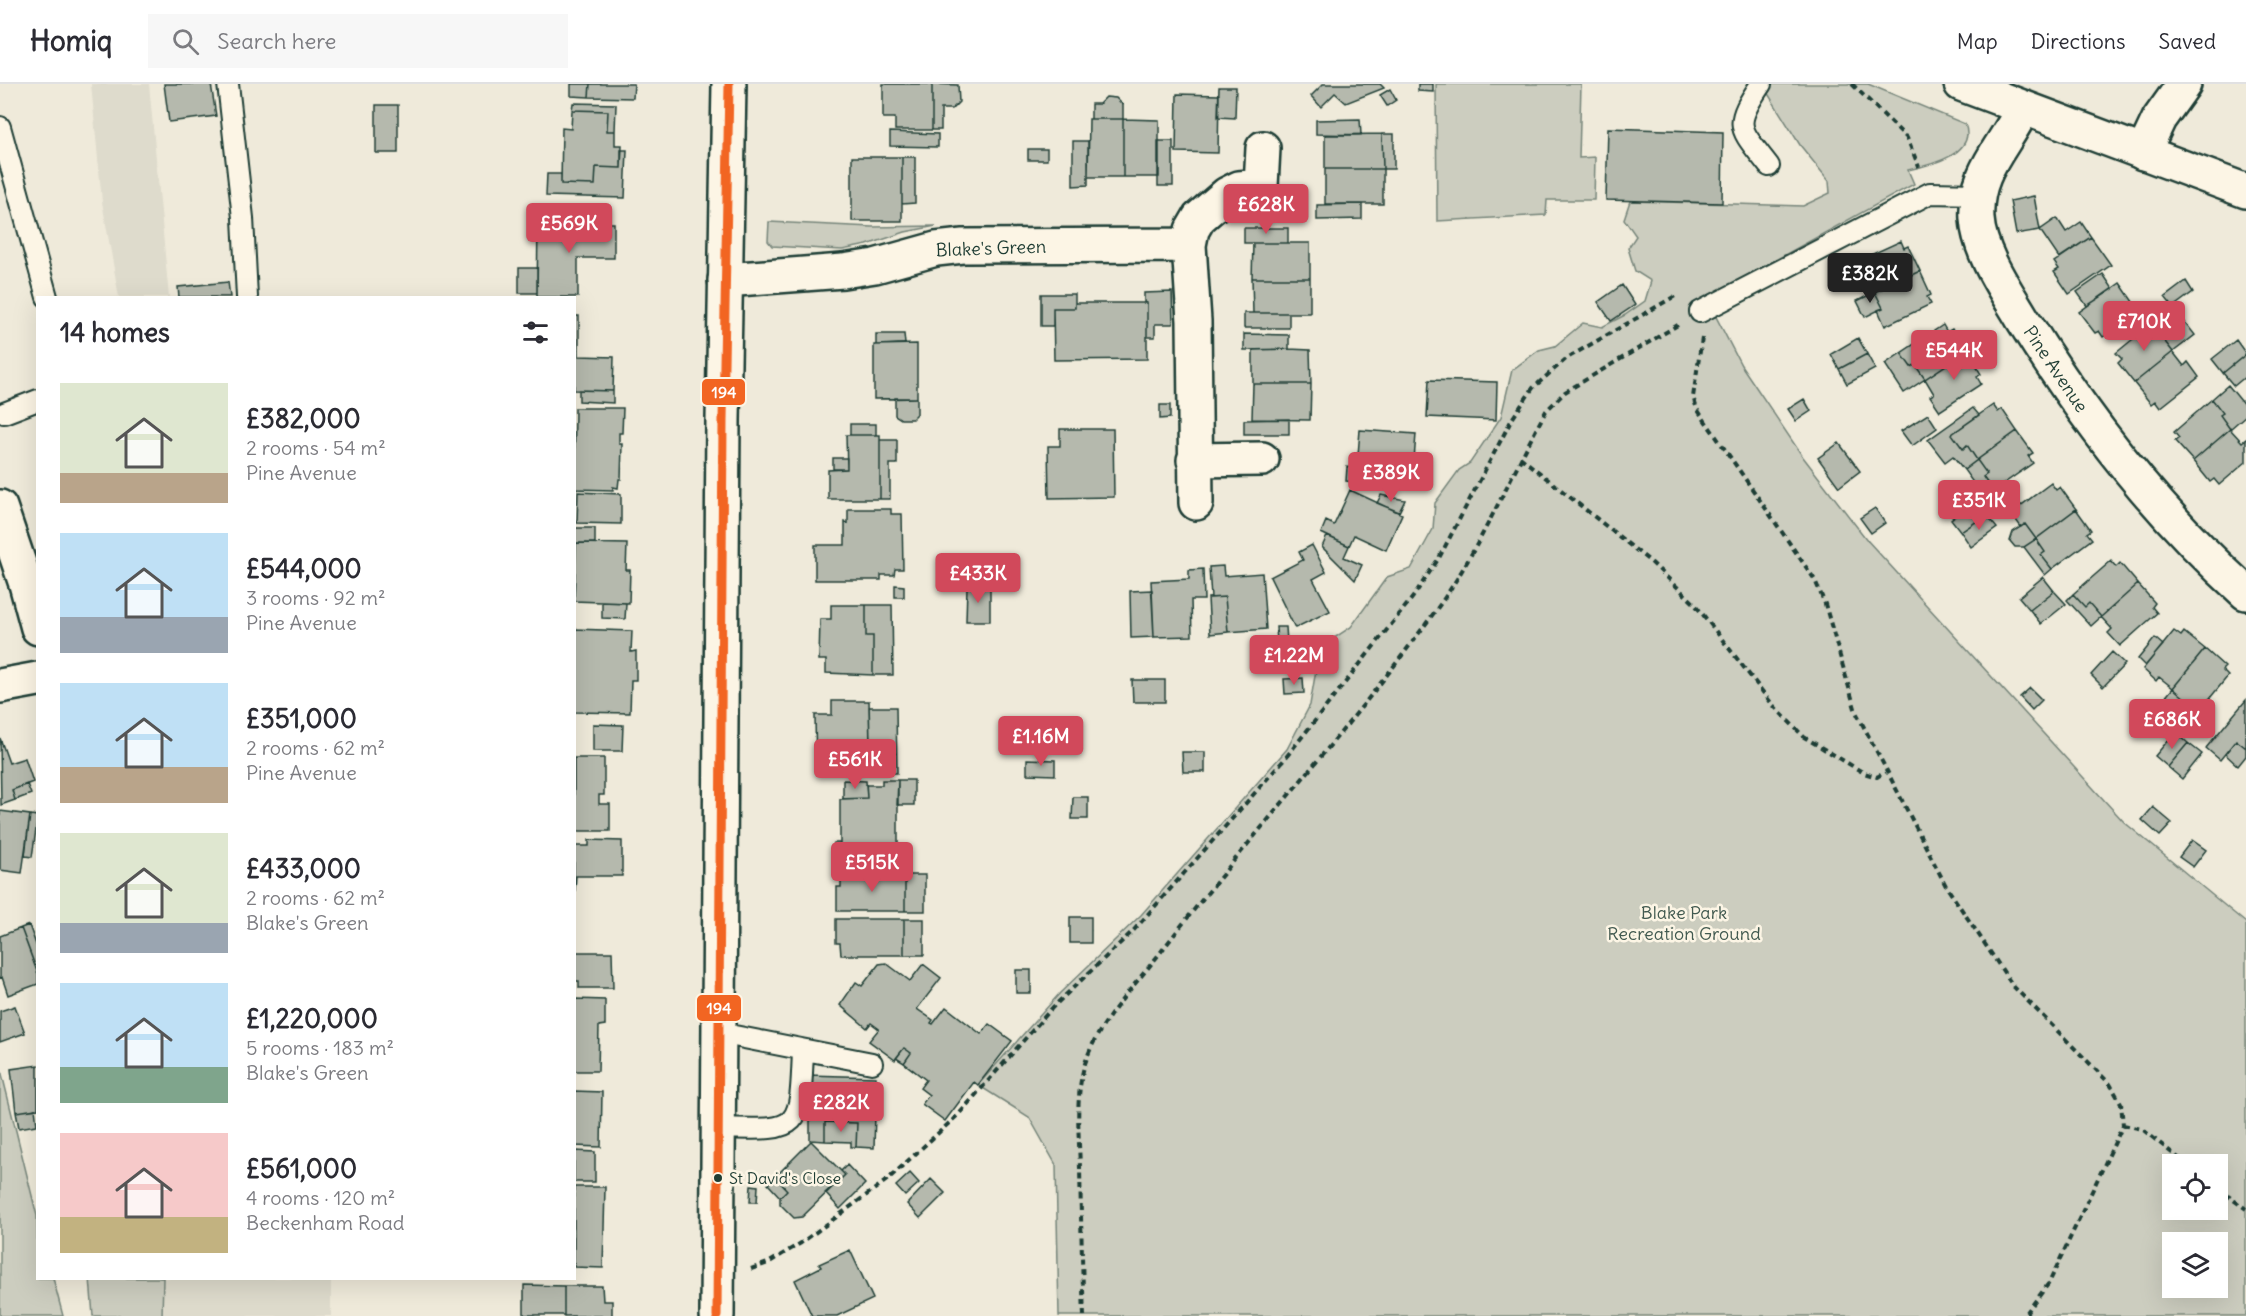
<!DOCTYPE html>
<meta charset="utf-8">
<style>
body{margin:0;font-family:Delius,sans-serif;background:#f7f7f7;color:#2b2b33;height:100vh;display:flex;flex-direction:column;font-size:22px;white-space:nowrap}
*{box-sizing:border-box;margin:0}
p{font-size:20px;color:#7c7c81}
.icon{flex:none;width:33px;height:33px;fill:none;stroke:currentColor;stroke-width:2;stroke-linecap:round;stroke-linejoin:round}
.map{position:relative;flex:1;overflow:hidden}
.side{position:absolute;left:36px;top:212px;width:540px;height:984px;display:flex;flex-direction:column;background:#fff;border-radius:0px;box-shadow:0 6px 24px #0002}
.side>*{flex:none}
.controls{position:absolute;left:2162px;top:1070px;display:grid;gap:12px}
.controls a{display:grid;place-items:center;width:66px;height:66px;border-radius:0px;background:#fff;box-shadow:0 6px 24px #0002;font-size:30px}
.price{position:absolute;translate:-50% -51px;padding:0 14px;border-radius:6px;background:#d1495b;color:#fff;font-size:20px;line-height:39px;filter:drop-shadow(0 2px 3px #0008)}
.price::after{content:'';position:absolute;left:50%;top:36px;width:18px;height:14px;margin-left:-9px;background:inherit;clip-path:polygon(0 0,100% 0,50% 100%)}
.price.current{background:#222;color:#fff}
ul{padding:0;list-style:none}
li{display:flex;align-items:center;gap:18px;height:150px;padding:0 24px}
li span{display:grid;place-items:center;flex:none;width:168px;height:120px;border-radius:0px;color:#555}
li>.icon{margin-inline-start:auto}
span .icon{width:72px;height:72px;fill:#fffc;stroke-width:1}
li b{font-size:26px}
h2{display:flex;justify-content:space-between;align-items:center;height:72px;padding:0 24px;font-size:26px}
header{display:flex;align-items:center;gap:36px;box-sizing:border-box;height:84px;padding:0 30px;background:#fff;border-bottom:2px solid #e1e1e2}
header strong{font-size:28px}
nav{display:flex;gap:33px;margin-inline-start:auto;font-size:21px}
.search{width:420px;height:54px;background:#f7f7f7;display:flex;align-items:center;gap:15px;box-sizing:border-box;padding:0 21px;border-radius:0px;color:#7c7c81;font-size:22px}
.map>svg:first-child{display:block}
.built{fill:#dedbcc}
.green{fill:#cccdbf;stroke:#76857a;stroke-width:1.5;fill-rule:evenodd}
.building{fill:#b5b9ad;stroke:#1f3d34;stroke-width:1.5}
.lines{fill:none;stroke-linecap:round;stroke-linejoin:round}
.service-casing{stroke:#1f3d34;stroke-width:24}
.minor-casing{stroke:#1f3d34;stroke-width:38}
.tertiary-casing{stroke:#1f3d34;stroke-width:38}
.primary-casing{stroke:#1f3d34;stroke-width:38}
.path{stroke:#1f3d34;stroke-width:4;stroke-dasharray:6 4.5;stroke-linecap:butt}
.service{stroke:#fcf5e5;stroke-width:20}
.minor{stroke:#fcf5e5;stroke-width:33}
.tertiary{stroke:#fcf5e5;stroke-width:33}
.primary{stroke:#fcf5e5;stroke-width:33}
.bus-1-casing{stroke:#fcf5e5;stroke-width:14}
.bus-1{stroke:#f26522;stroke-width:9}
.bus-dot{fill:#1f3d34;stroke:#fcf5e5;stroke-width:2}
.labels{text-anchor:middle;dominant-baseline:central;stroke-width:5;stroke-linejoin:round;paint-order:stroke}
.bus-label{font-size:16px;fill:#1f3d34;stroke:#fcf5e5;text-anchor:start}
.street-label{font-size:18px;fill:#1f3d34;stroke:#fcf5e5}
.park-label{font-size:18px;fill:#425a50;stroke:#fcf5e5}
.line-badge{stroke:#fcf5e5;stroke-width:2}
.badge-label{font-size:16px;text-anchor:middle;font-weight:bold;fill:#fff}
</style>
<header>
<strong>Homiq</strong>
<div class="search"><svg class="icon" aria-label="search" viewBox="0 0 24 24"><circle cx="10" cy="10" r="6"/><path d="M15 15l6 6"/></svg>Search here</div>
<nav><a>Map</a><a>Directions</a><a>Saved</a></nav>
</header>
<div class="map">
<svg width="2246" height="1232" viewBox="0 0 2246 1232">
<rect width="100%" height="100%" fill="#efeada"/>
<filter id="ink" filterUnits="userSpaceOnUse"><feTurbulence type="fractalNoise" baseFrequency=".0167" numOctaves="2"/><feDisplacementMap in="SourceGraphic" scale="12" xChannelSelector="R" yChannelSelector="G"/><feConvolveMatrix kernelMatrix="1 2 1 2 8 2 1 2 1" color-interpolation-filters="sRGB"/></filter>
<g filter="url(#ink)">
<path class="built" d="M91,0H149L169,213H119L102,118Z
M163,1194H331V1232H162Z"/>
<path class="green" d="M1436,0H1581L1579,74L1595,73L1594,116H1547L1546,131L1437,137Z
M1762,0H1868L1965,40C1977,70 1931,81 1908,86L1914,100L1704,215L1714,229L1741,281L1803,373L1867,456L2124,738L2246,839V1232H1059L1056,1081L1029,1033L978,1001L1060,909L1141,831L1287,665L1310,621L1316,586L1331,556L1351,543L1387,493L1411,485L1433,445L1435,419L1459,386L1470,379L1501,333L1512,286L1539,266L1555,262L1583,239L1602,243L1625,231L1645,217L1651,197L1635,187L1628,164L1636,152L1624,135L1630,117L1803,122L1830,109L1829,97L1800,61ZM2172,1080H2217V1125H2172ZM2172,1158H2217V1203H2172Z
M769,138L872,143L936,142L905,148L867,161L842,166L772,162L768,157Z
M0,982L37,1132L38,1194H53L63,1232H0Z
M90,1194H163L162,1232H93Z"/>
<path class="building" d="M164,0H211L216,32L169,38Z
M571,0H590L589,13L571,12Z
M590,0H634L633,14L589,13Z
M883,0H932V46H895V34H883Z
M932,0L958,1L959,18L952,25H941V46H932Z
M1323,0H1380L1384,4L1346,19L1335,9L1321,23L1311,12Z
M1418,0H1433V8L1418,7Z
M1219,3H1236L1235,34L1218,33Z
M1390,5L1396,16L1387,22L1380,11Z
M1177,10L1219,11L1218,69L1176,68Z
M1106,13L1116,14L1123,21V35H1091V20H1099Z
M573,19L616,20L615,47H607L608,27L572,26Z
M376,21H398V69H376Z
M572,26L608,27L607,47H615V61H622L621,84L596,83L595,101L561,100L562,44L571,45Z
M1089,35H1123V93H1088Z
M1123,35L1159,36V93H1123Z
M1360,35L1361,51L1316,50V36Z
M1608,44L1723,48L1722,119L1606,116Z
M890,48L938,50V63L890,62Z
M1382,50L1383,85H1325V51Z
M1382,50H1394V85H1383Z
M1073,57H1088V101L1073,102Z
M1158,57H1173V102H1158Z
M1028,65H1047V76H1028Z
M621,66H627L625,114L546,112L547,90H561V100L595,101L596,83L621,84Z
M852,73H902V137H852Z
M902,73H915V119L902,120Z
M1325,85H1383V120H1325Z
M2034,112L2040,146L2016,150L2010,117Z
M1362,120V135L1317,136V121Z
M2057,134L2066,148L2081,138L2091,153L2059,174L2040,146Z
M538,139H614V174H578V213H537Z
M1244,144H1288V159H1244Z
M2091,153L2111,181L2069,210L2054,188L2059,185L2054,178Z
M1901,157L1904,164L1908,162L1920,187L1875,208L1868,192L1863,194L1855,178Z
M1253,159H1310V194H1252Z
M519,184H537V209H519Z
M1920,187L1931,211L1927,213L1931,220L1885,242L1878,226L1883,224L1875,208Z
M2103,190L2113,205L2087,222L2077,208Z
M1252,194H1310V229H1253Z
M2186,197L2193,208L2173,223L2165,213Z
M228,198L230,213H179L178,203Z
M2120,199L2140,228L2103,253L2099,247L2095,249L2079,228Z
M1622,201L1635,221L1611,237L1598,218Z
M1172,208L1173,240H1155V253H1147V219L1144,218V209Z
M1875,208L1883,224L1865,233L1857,217Z
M1041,210H1075V224H1053V242H1041Z
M1075,219H1147V275L1054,276L1053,224H1075Z
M2173,223L2195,251L2173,268L2162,254L2166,252L2155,237Z
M1244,229H1289V244H1244Z
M574,232H579V272L614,273L613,307L574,306Z
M2155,237L2166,252L2162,254L2173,268L2134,299L2118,279L2122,275L2116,269Z
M1943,241L1947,248L1952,245L1967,267L1925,295L1915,281L1911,283L1901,269Z
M876,250H904L905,260L876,261Z
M1244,250L1289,251V265L1244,266Z
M1858,254L1867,270L1839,285L1831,270Z
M2236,256L2246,270L2223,289L2212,275Z
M917,260V314L874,315V261Z
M1289,265L1310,266L1311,300H1253V266Z
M1967,267L1981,290L1977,293L1981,300L1940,327L1930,312L1934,310L1925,295Z
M2173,268L2184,282L2188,278L2199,293L2160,324L2155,317L2151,320L2134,299Z
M1901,269L1911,283L1915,281L1925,295L1904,309L1885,280Z
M1867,270L1875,285L1847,300L1839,285Z
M2246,270V292L2234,302L2223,289Z
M1429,296L1497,298L1496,336L1427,333Z
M1253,300H1311L1310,336L1252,335Z
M2228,301L2246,323V331L2230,345L2220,331L2223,329L2212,315Z
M579,306L613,307V319L579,317Z
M895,314H917V330L912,335H901L895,331Z
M1804,315L1811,327L1796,337L1788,325Z
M2212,315L2223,329L2220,331L2230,345L2193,377L2175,357L2179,354L2174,348Z
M1160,321H1170V334L1160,335Z
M1993,321L1998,328L2002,325L2017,347L1977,376L1967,361L1963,365L1952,350Z
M575,324H623L622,349H619V360H622L621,395H619L618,404L613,403V406L574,405Z
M1973,324L1979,331L1952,350L1963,365L1967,361L1977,376L1964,386L1953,372L1945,378L1928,356Z
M1928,330L1937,344L1912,362L1901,347Z
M1289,335V350H1244V336Z
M850,340H876V351H850Z
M1060,345H1113L1114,413L1049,414L1048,362H1060Z
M2230,345L2242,358L2246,355V378L2219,401L2214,395L2210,398L2193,377Z
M1360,346L1416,350L1413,389L1377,386V400L1346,397L1347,383L1357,384Z
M2017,347L2033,369L2028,372L2033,379L1993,407L1983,393L1987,390L1977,376Z
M846,351H880V415H828V386L847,385Z
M880,356H897V380H890V415H880Z
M1839,359L1860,387L1839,403L1818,374Z
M833,374H847V385H833Z
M1977,376L1987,390L1983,393L1987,399L1982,403L1974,400L1964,386Z
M2051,399L2056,406L2060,403L2076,425L2036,455L2025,440L2021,443L2011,429Z
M1350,406L1402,430L1386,466L1354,451L1349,462L1321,449L1326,437L1334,441Z
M578,408L621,410V440L577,439Z
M1381,411L1405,416L1399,428L1377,419Z
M1976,416L1986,431L1961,448L1951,435Z
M1875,424L1885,439L1871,449L1860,434Z
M848,425H891V430H902L903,485H895L894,491H881V496H815V461H845V438L848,439Z
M2076,425L2091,446L2087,449L2092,455L2052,485L2041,471L2045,468L2036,455Z
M1986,431L1997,444L1971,463L1961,448Z
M2025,440L2036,455L2024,463H2015L2010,457L2013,448Z
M574,444H595V459H576L574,463Z
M1327,452L1349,462L1344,473L1362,481L1355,496L1322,463Z
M2036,455L2045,468L2041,471L2052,485L2045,491L2024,463Z
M576,459L627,460L626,486H630L629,519L574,517Z
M1312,461L1326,488L1313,495L1330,527L1295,544L1270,493L1303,476L1299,468Z
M2111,477L2116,483L2120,479L2138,500L2101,533L2089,519L2085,523L2073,510Z
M972,482H990V497H972Z
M1223,482L1224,492L1262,489L1266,545L1228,548L1225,513L1211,514L1209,483Z
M1203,485L1204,516H1191L1192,552L1154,553L1151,497L1189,495V486Z
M2043,493L2054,507L2030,526L2019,513Z
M2138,500L2155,519L2152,523L2157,529L2120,562L2108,549L2112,545L2101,533Z
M895,501L904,502V513H895Z
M967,503H990V537H966Z
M1152,506L1154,553L1131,554L1130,507Z
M2054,507L2066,520L2041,540L2030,526Z
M2073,510L2085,523L2089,519L2101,533L2091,542L2067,516Z
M1225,513L1228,548L1210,550L1208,514Z
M602,518L626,519L625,535L602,534Z
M831,521H866V552H873V591L826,589V576H819L820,535H831Z
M866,521H892L893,591H873V552H866Z
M1276,543H1286L1287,558L1277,559Z
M574,545L632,547L631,568L636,567V596H631L630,629L574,628Z
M2174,547L2181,552L2184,548L2205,565L2173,604L2159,593L2156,597L2143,585Z
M2155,554L2163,561L2145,582L2138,575Z
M2205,565L2225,583L2222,586L2228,592L2197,630L2183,619L2186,615L2173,604Z
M2112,568L2125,580L2103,603L2091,591Z
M1303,594L1304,609L1285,610L1284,595Z
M1132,596H1165V618H1133Z
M2030,604L2042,616L2032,626L2020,613Z
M2173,604L2186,615L2183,619L2197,630L2186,644L2159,621Z
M2246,616V664L2236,656L2220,676L2206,664Z
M832,617H869L870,661H884V689H816L815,631H832Z
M869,623H896L897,689H884V661H870Z
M593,640L623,641L622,667H593Z
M2175,648L2188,659L2168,683L2155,672Z
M0,654L9,679L25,674L33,698L12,706L15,716L1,721Z
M2236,656L2246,664V672L2238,682L2225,670Z
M2188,659L2202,670L2182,695L2168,683Z
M1182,668H1205V688H1183Z
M574,674H604V711H599V720H610V747H574Z
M1027,675L1055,676V691L1027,690Z
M843,696L866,697L867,714L843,715Z
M882,696H898V763H888L889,779H834V759H840V715L867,714L866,701H882Z
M898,696H914V721H897Z
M27,700L31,710L15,716L12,706Z
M1073,713H1088V735H1072Z
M2153,723L2172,739L2160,752L2142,736Z
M0,727L30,731L22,789L0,786Z
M30,731L38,732L32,773L25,772Z
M589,756L622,757V792H576L574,823V762H589Z
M2192,756L2206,766L2193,783L2179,773Z
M841,791H905V827H837V803H841Z
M905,791H925V827H905Z
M1070,833H1091V859H1070Z
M836,835H904V871H841L840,859H836Z
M904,835H924V871H904Z
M29,841L38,866V881L35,882L21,844Z
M21,844L38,890V900L8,911L2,893L0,894V852Z
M574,868H612L613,904H579V897H574Z
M886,879L910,897L923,880L941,894L917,925L933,936L931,939L933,940L946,923L981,950L989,940L1012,957L978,1001L974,998L945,1037L922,1020L929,1011L920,1004L926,996L904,979L911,969L904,964L895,976L869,957L879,945L871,939L867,944L840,921L856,898L862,902L879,880Z
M1016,886H1031V909H1016Z
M574,915L605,916V941L599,942L598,987H574Z
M15,922L25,949L0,958V927Z
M904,964L911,969L904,979L896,974Z
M38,981V1025L16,1028L11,985Z
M807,991L876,993L874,1064L856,1063L857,1039L825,1038V1057L810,1056V1018L807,1019Z
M574,1007L602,1008L601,1063L574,1062Z
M35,1025L37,1041L19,1044L16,1028Z
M825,1038L857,1039L856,1063H851V1058L825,1057Z
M811,1057L845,1091L802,1133L794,1134L780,1120V1113L787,1106L775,1093Z
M574,1067L595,1068V1098H574Z
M847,1081L865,1100L840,1125L825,1109L845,1091L841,1087Z
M910,1089L919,1099L905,1112L896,1102Z
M775,1093L787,1106L780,1113L768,1100Z
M931,1095L945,1109L920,1134L907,1120Z
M751,1101L758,1102L757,1118H750Z
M574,1103H605L603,1184L574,1183Z
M850,1166L873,1215L837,1232H812L795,1196L821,1183L819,1180Z
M524,1201L564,1202V1231H524Z
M564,1202H602L603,1217H612V1232H564Z"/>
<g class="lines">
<defs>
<path id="service" d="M228,0L243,134L247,213
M1761,0C1732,43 1739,43 1769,82
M0,43L47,213
M1700,228L1930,109L1978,110
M4,329L38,316
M719,949L872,979
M717,1044C800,1046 800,1050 803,966"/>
<path id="minor" d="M2023,24C2004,64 1974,87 1977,135C1979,168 2006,207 2022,234C2085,336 2157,429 2246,509
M2143,69L2159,35L2184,0
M1189,161L1192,146L1199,134L1227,110L1239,104L1261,102L1263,64
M725,196L843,187L875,182L936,165L963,162L1189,161L1194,237L1196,419
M1194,376L1262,375
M0,423L26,500L38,544
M0,602L38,595"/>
<path id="tertiary" d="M1961,0L2246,107"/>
<path id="primary" d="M717,1232L723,336L729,0"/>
</defs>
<use href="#service" class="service-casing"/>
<use href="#minor" class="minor-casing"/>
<use href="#tertiary" class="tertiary-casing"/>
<use href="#primary" class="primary-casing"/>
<path class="path" d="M1852,0L1907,54L1919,83
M1702,254L1693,313L1697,325L1815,496L1825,520L1856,628L1887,687
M1520,373L1652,479L1694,519L1772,620L1804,653L1864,689L1877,693L1887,687L1946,802L2013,902L2110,1000L2121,1019L2123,1041L2049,1199L2024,1232
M2123,1041L2142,1045L2186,1080
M2217,1104L2246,1125
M751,1185L768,1179L801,1159L887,1096L959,1030L1053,923L1134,846L1283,677L1413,513L1439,474L1512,335L1533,304L1567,274L1677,211
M1084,1232C1082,1183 1081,1133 1080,1084C1079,1051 1075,1015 1084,983C1096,940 1133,904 1160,869C1249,753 1350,645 1436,526C1479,467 1510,392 1546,327L1565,308L1678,241"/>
<use href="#service" class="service"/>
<use href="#minor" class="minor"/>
<use href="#tertiary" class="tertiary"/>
<use href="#primary" class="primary"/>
<defs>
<path id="bus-1" d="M717,1232L723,336L729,0"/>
</defs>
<use href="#bus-1" class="bus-1-casing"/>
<use href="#bus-1" class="bus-1"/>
</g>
</g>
<circle class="bus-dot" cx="718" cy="1094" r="5"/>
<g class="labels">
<g class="bus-label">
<text x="729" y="1094">St David's Close</text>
</g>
<g class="street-label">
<text transform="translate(991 164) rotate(-2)">Blake's Green</text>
<text transform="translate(2056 285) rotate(56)">Pine Avenue</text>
</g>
<g class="park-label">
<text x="1684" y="828">Blake Park<tspan x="1684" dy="21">Recreation Ground</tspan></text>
</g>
</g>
<g class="line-badge">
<rect x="701" y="294" width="45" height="28" rx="6" fill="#f26522"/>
<rect x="696" y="910" width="46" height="28" rx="6" fill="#f26522"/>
</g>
<g class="badge-label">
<text x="724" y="314">194</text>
<text x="719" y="930">194</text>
</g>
</svg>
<div class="controls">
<a><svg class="icon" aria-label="locate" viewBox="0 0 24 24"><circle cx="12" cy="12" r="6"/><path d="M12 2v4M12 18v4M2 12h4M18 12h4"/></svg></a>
<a><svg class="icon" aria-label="layers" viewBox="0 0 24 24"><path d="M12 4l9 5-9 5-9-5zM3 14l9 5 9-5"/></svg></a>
</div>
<b class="price" style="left:1266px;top:151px">£628K</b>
<b class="price" style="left:569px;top:170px">£569K</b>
<b class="price current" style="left:1870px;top:220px">£382K</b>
<b class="price" style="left:2144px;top:268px">£710K</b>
<b class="price" style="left:1954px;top:297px">£544K</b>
<b class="price" style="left:1391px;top:419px">£389K</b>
<b class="price" style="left:1979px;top:447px">£351K</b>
<b class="price" style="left:978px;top:520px">£433K</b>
<b class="price" style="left:1294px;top:602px">£1.22M</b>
<b class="price" style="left:2172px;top:666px">£686K</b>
<b class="price" style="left:1041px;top:683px">£1.16M</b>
<b class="price" style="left:855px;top:706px">£561K</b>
<b class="price" style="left:872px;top:809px">£515K</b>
<b class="price" style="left:841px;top:1049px">£282K</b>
<section class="side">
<h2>14 homes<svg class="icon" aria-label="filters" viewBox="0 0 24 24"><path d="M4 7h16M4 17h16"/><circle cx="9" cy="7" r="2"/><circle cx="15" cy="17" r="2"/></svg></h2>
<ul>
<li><span style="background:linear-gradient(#dfe7d0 75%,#b9a48a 0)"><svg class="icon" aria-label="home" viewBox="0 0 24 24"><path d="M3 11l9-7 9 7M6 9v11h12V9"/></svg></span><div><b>£382,000</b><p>2 rooms · 54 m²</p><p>Pine Avenue</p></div></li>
<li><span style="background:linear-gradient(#bfe0f5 70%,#9aa5b1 0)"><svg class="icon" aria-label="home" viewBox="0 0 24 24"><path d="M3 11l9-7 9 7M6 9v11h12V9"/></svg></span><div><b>£544,000</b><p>3 rooms · 92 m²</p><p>Pine Avenue</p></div></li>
<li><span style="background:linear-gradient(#bfe0f5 70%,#b9a48a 0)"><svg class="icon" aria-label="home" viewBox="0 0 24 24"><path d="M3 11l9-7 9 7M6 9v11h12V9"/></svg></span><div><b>£351,000</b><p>2 rooms · 62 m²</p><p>Pine Avenue</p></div></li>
<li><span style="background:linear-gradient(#dfe7d0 75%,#9aa5b1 0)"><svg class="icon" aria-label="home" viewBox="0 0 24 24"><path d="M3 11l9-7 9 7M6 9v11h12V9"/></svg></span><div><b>£433,000</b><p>2 rooms · 62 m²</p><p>Blake's Green</p></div></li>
<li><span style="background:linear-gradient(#bfe0f5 70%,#7fa58c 0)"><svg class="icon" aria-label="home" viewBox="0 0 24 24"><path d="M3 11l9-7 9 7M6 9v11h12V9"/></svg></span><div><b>£1,220,000</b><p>5 rooms · 183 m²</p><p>Blake's Green</p></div></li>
<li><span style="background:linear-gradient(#f6c9c9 70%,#c2b280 0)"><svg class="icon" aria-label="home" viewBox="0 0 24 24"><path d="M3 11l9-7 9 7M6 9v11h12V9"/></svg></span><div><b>£561,000</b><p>4 rooms · 120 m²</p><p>Beckenham Road</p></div></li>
</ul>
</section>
</div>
